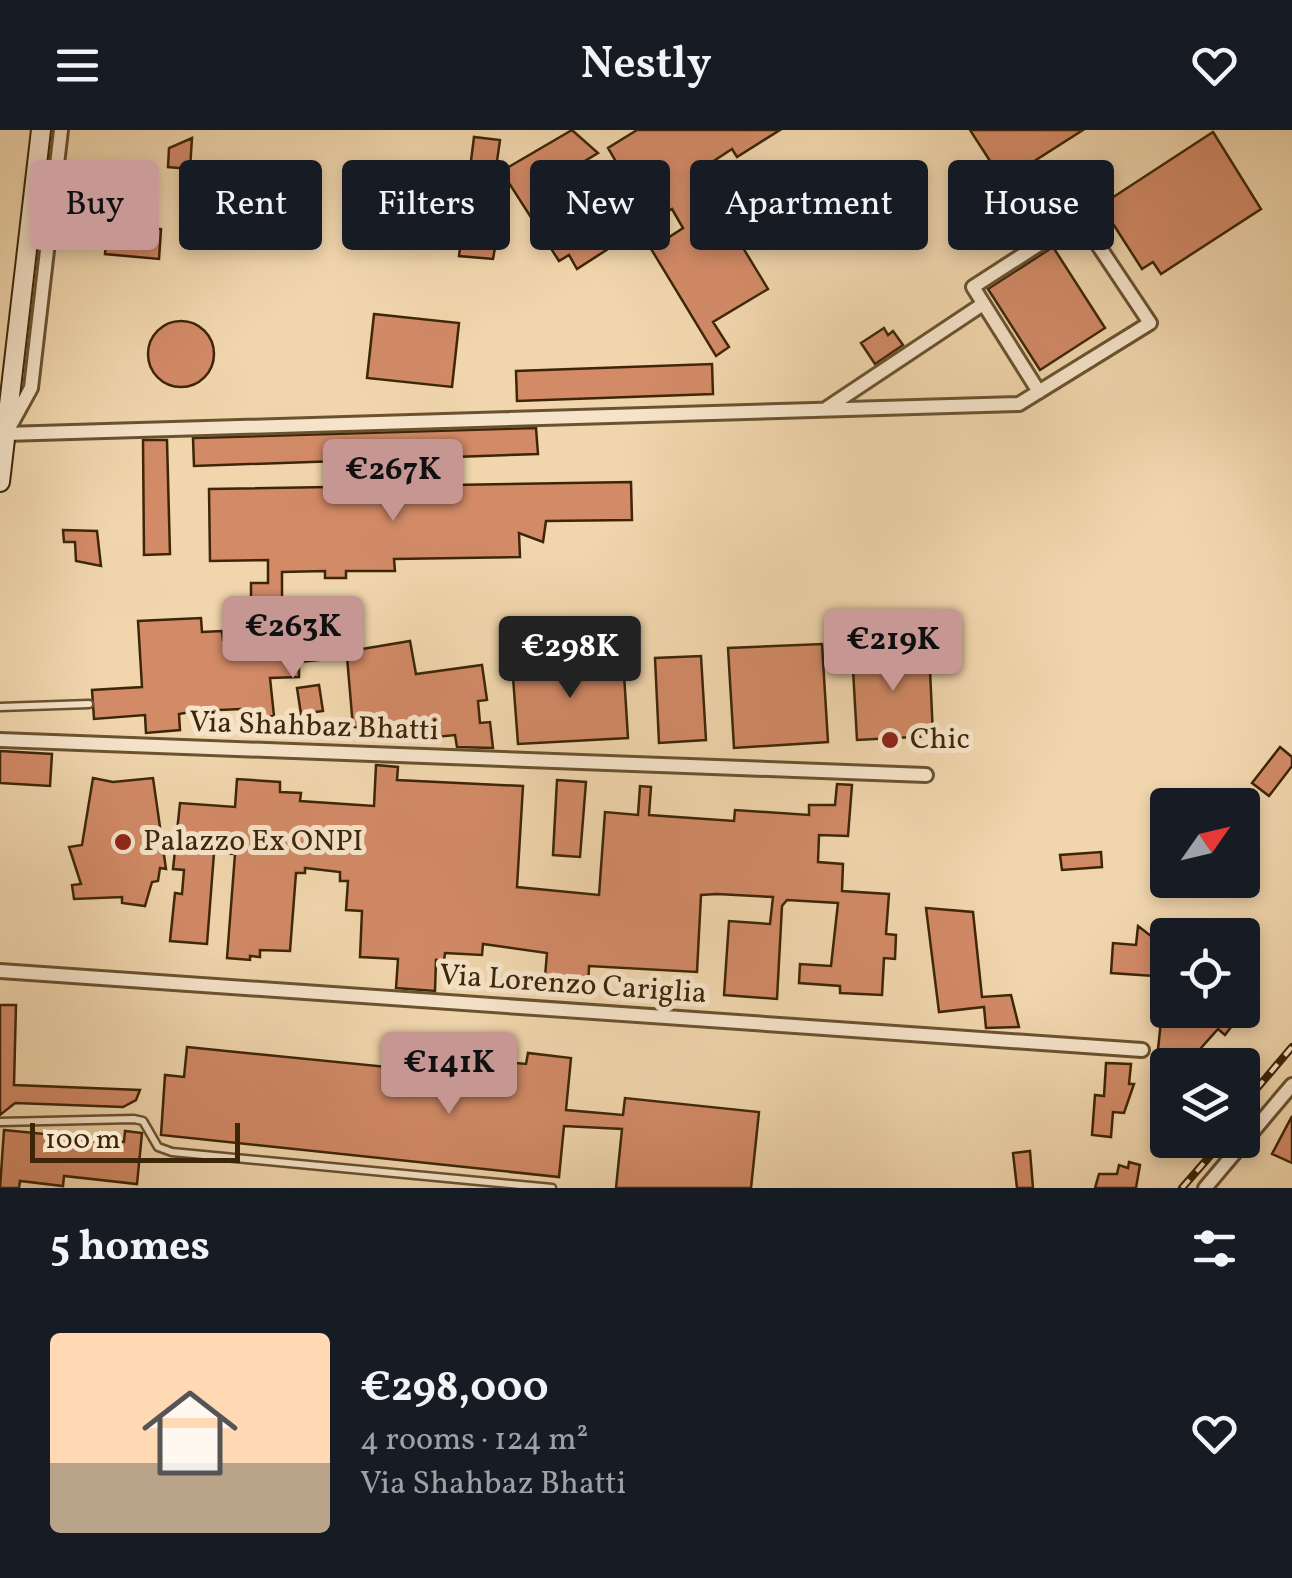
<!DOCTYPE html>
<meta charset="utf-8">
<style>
body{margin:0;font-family:Vollkorn,serif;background:#20242c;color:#f1f3f6;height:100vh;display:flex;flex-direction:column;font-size:38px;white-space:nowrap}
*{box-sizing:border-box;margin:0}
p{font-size:32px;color:#9ea1a6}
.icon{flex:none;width:55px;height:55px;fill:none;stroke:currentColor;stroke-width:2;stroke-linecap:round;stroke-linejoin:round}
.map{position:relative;height:1058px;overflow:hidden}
.panel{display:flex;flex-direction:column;background:#171b24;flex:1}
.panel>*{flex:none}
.banner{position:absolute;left:30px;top:30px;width:1232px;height:90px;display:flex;gap:20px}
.needle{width:65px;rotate:56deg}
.buttons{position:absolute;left:1150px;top:658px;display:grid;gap:20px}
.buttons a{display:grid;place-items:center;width:110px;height:110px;border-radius:10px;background:#171b24;box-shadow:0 5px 15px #0003;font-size:50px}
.scale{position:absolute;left:30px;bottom:25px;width:210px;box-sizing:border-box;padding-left:10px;border:5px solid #3d2607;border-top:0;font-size:28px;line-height:35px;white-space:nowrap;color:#3d2607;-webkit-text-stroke:8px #f6e4ca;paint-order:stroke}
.price{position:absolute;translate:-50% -85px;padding:0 22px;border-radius:10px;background:#c59692;color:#111;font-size:32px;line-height:65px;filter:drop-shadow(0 2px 5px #0008)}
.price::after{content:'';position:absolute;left:50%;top:60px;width:30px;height:22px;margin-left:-15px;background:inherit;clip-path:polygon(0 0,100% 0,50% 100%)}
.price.selected{background:#222;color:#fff}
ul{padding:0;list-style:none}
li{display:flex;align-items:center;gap:30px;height:250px;padding:0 50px}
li+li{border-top:2px solid #363941}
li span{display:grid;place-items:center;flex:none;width:280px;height:200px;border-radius:10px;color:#555}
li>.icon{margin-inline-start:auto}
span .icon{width:120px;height:120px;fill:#fffc;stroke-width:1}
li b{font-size:42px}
h2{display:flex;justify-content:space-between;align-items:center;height:120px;padding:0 50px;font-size:42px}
.tag{padding:0 35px;border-radius:10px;background:#171b24;box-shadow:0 5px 15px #0003;font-size:35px;line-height:90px}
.tag.selected{background:#c59692;color:#111}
header{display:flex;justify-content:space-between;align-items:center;height:130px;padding:0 50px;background:#171b24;font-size:45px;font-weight:600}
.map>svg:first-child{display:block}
.building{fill:#d28a67;stroke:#3d2607;stroke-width:2.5;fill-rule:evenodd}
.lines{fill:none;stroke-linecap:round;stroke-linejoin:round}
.lane-casing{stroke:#6a5230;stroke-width:11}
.street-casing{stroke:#6a5230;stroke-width:18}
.secondary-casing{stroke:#3d2607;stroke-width:22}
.lane{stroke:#f6e4ca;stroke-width:6}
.street{stroke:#f6e4ca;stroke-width:12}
.secondary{stroke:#f6e4ca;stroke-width:18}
.rail-casing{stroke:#3d2607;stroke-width:8}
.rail{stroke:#f6e4ca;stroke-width:4;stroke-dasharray:11;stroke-linecap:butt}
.poi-dot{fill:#8f2418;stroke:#f6e4ca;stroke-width:4}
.labels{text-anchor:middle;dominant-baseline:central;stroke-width:10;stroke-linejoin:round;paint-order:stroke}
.street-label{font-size:30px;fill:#3d2607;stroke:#f6e4ca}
.poi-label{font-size:30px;fill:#3d2607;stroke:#f6e4ca;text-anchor:start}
</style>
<header><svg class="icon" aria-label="menu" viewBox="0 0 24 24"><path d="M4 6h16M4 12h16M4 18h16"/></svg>Nestly<svg class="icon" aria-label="heart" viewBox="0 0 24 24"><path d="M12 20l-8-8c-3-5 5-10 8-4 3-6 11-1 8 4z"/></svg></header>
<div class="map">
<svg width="1292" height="1058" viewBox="0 0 1292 1058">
<rect width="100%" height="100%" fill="#f1d6ad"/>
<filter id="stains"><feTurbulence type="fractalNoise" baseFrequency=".002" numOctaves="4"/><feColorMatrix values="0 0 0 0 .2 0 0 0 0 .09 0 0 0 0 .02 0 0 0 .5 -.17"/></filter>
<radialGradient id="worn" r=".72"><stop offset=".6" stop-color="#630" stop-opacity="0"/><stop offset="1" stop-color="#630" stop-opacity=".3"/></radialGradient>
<path class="building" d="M572,0L598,23L585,31L623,90L643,78L608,18L637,0H780L737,27L732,19L697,42L768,159L713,192L729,217L716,226L639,99L577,139L569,125L559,131L507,50L493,129L459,126L474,7L500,10L495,45ZM672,79L683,98L663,111L650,91Z
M970,0H1083L1003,51Z
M1213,2L1261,79L1161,144L1153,132L1142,139L1101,75Z
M192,8L190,39L168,37L169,18Z
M382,35L396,49L397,78L370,47Z
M218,38L234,39L232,66L216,65Z
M372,77L432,84L429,117L368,116Z
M108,93L161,99L159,129L105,124Z
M1053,117L1105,198L1040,240L988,159Z
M374,184L459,193L452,257L367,248Z
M148 224a33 33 0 1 1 66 0a33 33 0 1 1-66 0Z
M884,198L888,205L893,201L903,215L875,234L861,213Z
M712,234L713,264L517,271L516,241Z
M536,298L538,324L194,336L193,308Z
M143,310H167L170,424L144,425Z
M631,352L632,390L546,391L543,412L519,403L520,427L394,429L395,441H346V448H325V441L282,442V471H251V453H268V430L210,431L209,359Z
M63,400L97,401L101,436L76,431L75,412H64Z
M201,488L202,502L222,501L223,510L361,502L362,519L410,511L416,544L482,535L487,570L478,571L480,593L490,592L493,618L457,617L455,605L426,608L425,600L353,597L347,527L299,532V547L270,548L274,586L242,589L241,579L196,581L179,584L180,600L146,603L145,585L94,589L92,560L142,557L138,491Z
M822,514L828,612L734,618L728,518Z
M929,518L933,606L857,610L852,522Z
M701,526L706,610L659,613L655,528Z
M623,528L628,608L518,614L512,534Z
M319,555L323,581L301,584L297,558Z
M1280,617L1292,627V636L1269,666L1252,653Z
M0,621L52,624L50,656L0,653Z
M376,635L398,637L397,650L523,656L517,757L599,765L605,682L638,685L640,656L651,657L649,685L734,691L735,680L809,685V675H835L837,654L852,655L848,706L819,705L818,732L843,734L842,761L889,764L886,804L896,805L895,829L884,828L882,865L840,863V856L799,853L800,834L831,836L838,773L787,770L782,776L777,869L724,865L729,791L770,794L773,767L717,764L701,765L697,842L589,836L588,860L544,858L547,823L483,814L482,825L445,823L444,831L436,830L435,861L396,858L398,829L360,827L362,781L346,780L348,751H340V742L305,738V743H296L290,821L260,820V827L250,826V830L227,828L235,724L214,723L207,814L170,811L175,763L182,764L184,740L173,739L180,673L235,677L237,649L280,652V662L301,663L300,671L374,676Z
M93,648L113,652L153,648L166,739L160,738L158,751L152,752L145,776L122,773V767L74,769L72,755L81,754L69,717L82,715Z
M557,650L586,652L580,727L553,725Z
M1101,722L1102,737L1062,740L1060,725Z
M926,778L973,782L982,867L1011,865L1019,897L986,898L984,877L939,882Z
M1138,796L1168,819V847L1111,843L1113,813L1136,815Z
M0,875H16L14,955L140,960L136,970L123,977L15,973L0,985Z
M1226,880H1244L1225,905L1218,899L1193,927L1203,935L1156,938L1161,891L1214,895Z
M187,917L417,940L419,923L526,934L528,923L571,928L566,980L623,985L625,968L759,982L751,1058H616L622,999L564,996L559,1047L161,1005L165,945L184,947Z
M1106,933L1131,934L1129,954H1134L1124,983L1113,982L1111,1007L1092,1005L1095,965L1104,966Z
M1292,986V1033L1272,1024Z
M4,1000L124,1012L125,1001L142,1003L137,1054L64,1046L63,1056L20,1051L19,1058H0Z
M1030,1021L1033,1058H1017L1013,1023Z
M1129,1032L1140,1035L1136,1058H1095L1099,1044H1117L1119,1035L1128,1038Z"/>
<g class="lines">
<defs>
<path id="lane" d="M0,577L89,574
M0,992L134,989L143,991L158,1017L172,1022L552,1058"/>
<path id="street" d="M827,278L983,174
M9,298L31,258L61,0
M5,304L1019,274L1150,193L1080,88L973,157L1039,262
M0,610L926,645
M0,841L1142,920
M1205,1058L1292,955"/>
<path id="secondary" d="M0,352L41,0"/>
</defs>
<use href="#lane" class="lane-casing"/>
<use href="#street" class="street-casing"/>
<use href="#secondary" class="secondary-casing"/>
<use href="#lane" class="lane"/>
<use href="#street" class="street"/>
<use href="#secondary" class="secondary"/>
<defs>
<path id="rail" d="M1242,976L1292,917
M1182,1058L1224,1010"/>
</defs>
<use href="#rail" class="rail-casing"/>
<use href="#rail" class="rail"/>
</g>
<g class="poi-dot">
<circle cx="890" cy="610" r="10"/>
<circle cx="123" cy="712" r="10"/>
</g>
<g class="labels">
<g class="street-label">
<text transform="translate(314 597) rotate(2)">Via Shahbaz Bhatti</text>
<text transform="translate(573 855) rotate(4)">Via Lorenzo Cariglia</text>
</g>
<g class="poi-label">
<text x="910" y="610">Chic</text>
<text x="143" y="712">Palazzo Ex ONPI</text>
</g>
</g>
<rect width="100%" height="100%" filter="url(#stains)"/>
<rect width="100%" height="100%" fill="url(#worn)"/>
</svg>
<div class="buttons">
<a><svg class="needle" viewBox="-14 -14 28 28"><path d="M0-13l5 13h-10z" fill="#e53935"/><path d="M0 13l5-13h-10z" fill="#9ea1a6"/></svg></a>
<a><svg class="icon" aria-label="locate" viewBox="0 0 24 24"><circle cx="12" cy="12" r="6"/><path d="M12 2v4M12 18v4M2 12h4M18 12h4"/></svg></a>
<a><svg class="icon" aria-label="layers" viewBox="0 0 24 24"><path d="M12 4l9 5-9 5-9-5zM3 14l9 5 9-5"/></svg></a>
</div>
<div class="scale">100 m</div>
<b class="price" style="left:393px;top:394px">€267K</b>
<b class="price" style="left:293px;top:551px">€263K</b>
<b class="price" style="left:893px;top:564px">€219K</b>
<b class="price selected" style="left:570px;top:571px">€298K</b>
<b class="price" style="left:449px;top:987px">€141K</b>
<div class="banner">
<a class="tag selected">Buy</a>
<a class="tag">Rent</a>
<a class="tag">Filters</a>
<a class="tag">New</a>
<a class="tag">Apartment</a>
<a class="tag">House</a>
</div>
</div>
<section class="panel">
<h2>5 homes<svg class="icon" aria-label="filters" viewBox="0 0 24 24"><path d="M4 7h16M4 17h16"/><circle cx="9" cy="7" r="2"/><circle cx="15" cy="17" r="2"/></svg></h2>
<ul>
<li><span style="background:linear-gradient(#ffd9b3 65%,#b9a48a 0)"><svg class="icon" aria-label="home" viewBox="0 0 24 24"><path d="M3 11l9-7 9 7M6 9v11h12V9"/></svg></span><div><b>€298,000</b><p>4 rooms · 124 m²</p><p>Via Shahbaz Bhatti</p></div><svg class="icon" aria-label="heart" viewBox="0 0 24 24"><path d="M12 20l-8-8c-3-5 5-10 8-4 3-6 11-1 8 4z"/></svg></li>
</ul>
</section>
